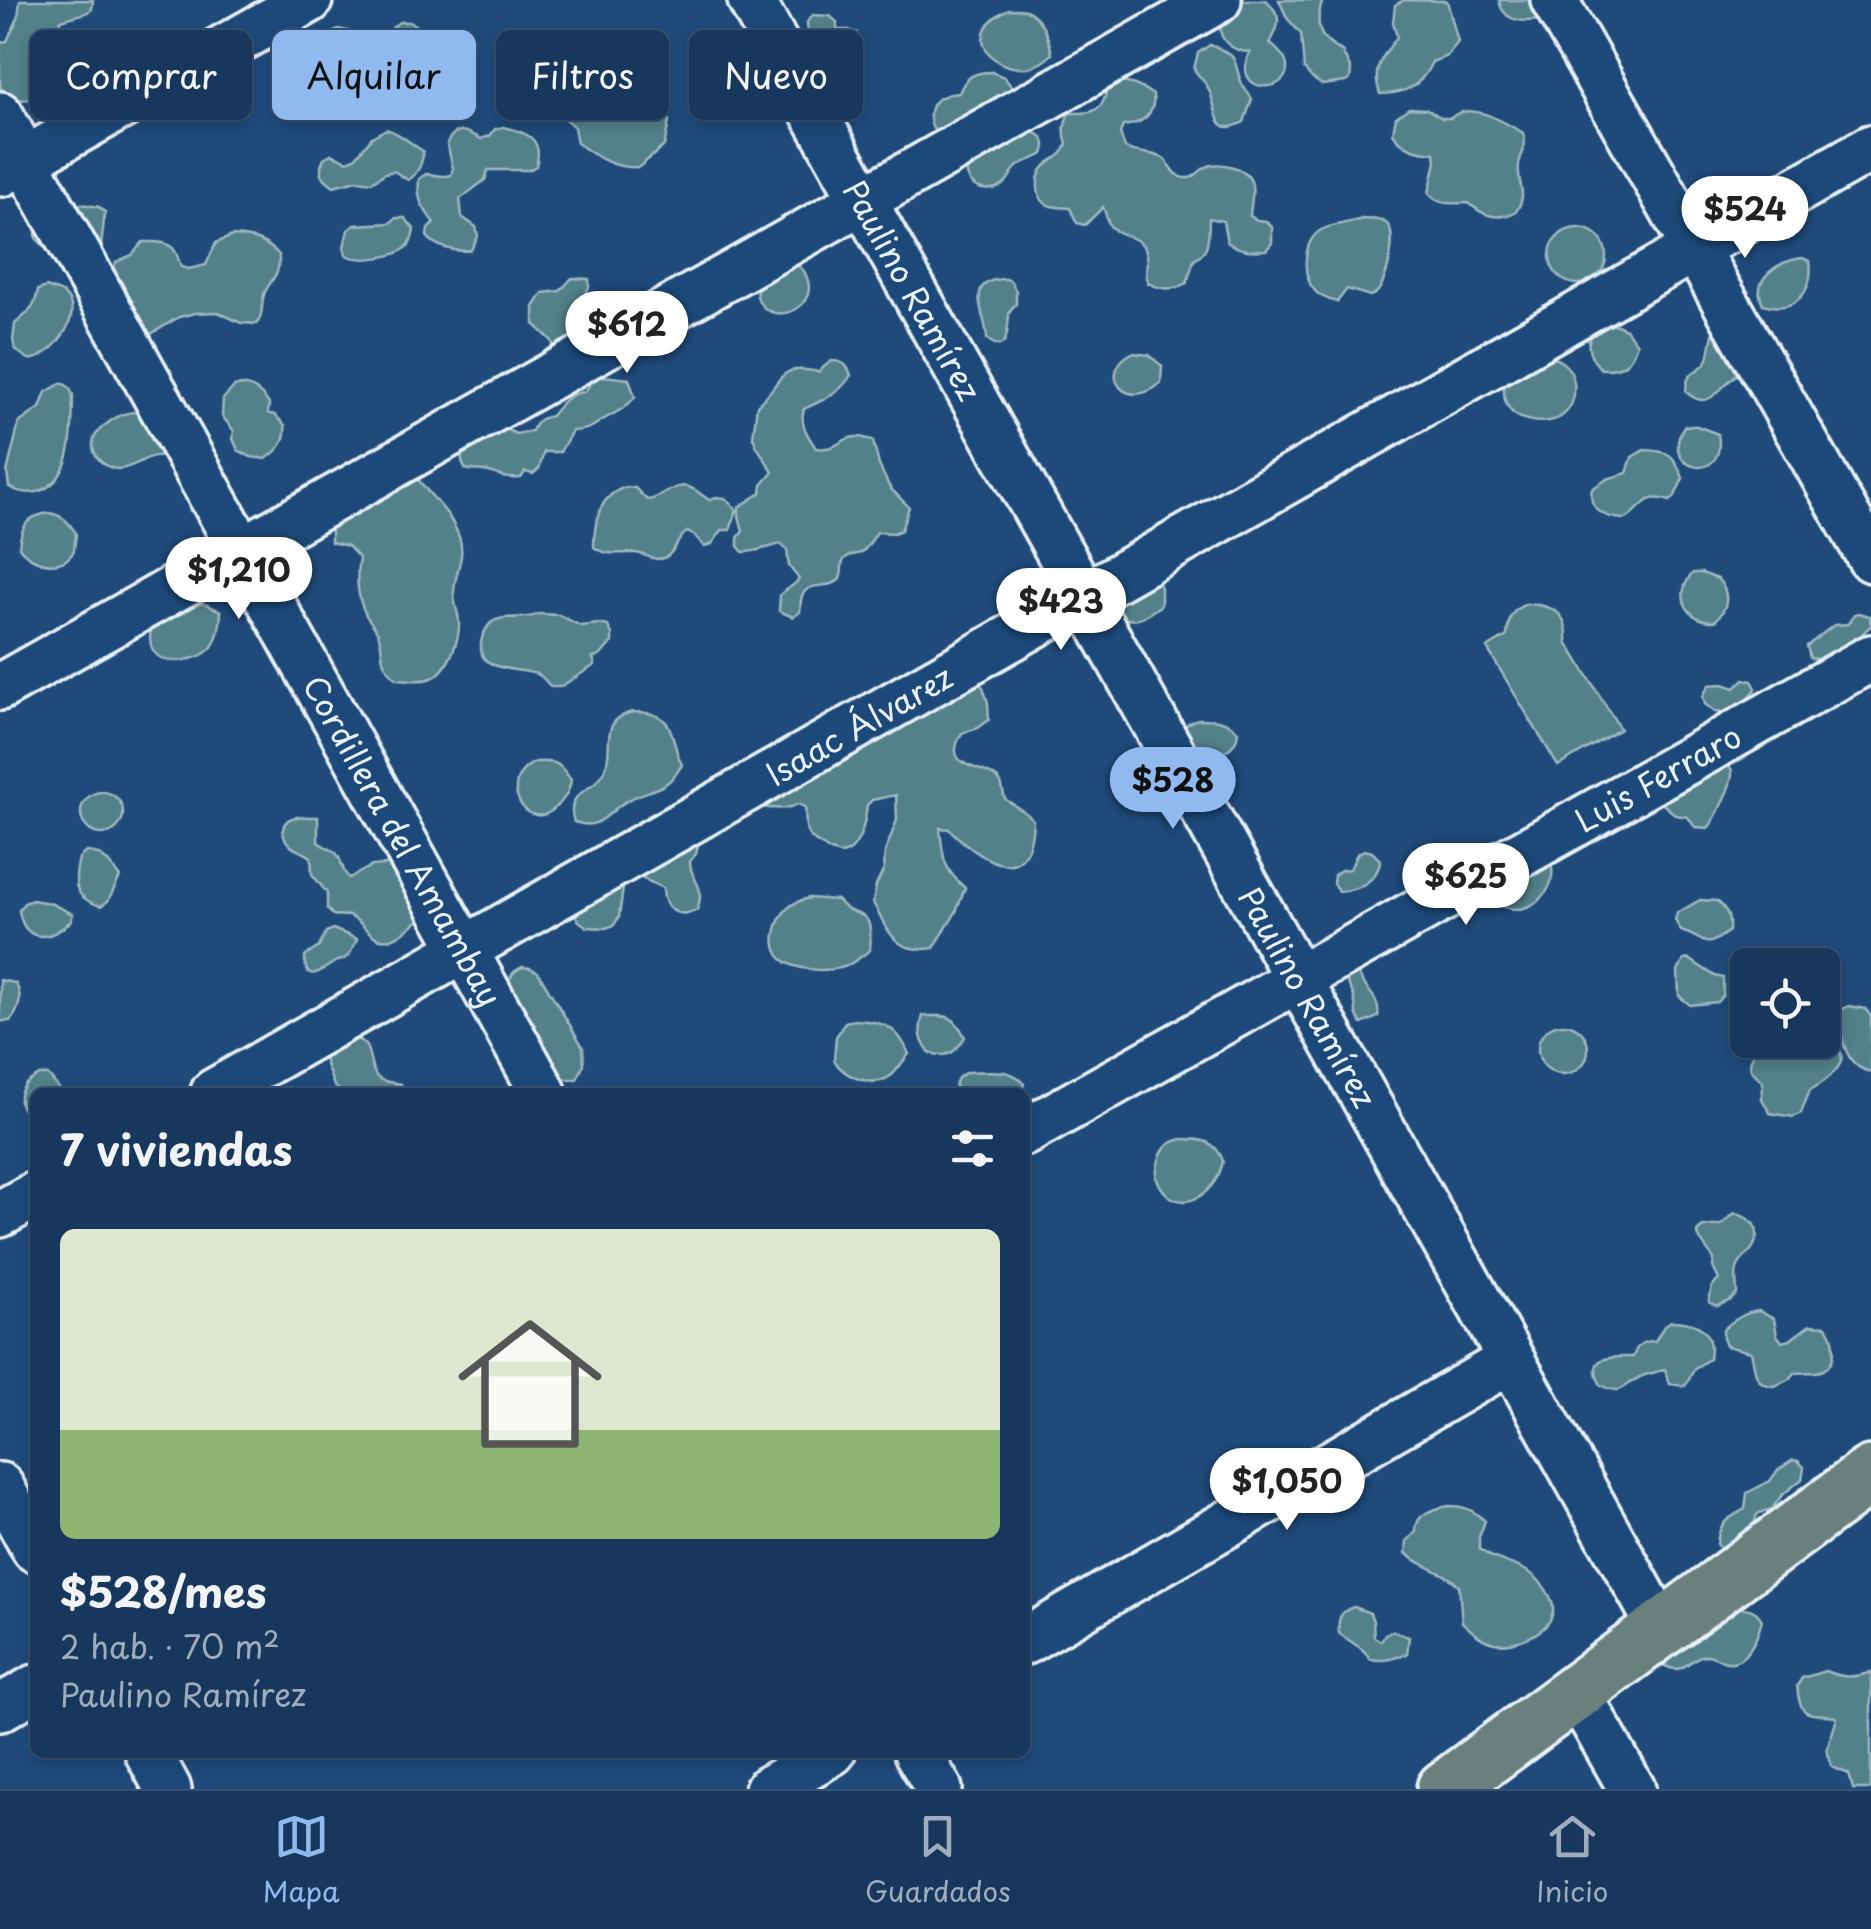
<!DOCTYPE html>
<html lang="es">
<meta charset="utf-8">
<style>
body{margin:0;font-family:"Playpen Sans",sans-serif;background:#203f62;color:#f1f3f6;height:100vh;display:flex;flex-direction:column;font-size:38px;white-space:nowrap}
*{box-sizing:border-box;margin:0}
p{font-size:32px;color:#9eacbb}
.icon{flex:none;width:55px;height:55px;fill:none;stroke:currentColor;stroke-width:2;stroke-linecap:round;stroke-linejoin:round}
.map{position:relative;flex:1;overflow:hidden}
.panel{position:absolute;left:30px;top:1088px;width:1000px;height:670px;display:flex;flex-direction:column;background:#17385c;border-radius:15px;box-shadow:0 5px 15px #0003,0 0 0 2px #365272}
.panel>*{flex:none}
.hud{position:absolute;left:30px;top:30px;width:1000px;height:90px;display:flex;gap:20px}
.fabs{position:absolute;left:1730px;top:948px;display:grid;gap:20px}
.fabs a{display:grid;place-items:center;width:110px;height:110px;border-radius:15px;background:#17385c;box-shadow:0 5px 15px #0003,0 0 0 2px #365272;font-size:50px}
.price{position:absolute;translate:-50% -85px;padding:0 22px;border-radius:35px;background:#fff;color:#222;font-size:32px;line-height:65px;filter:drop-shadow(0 2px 5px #0008)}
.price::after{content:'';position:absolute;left:50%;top:60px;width:30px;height:22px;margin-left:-15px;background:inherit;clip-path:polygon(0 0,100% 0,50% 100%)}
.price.current{background:#90b9f0;color:#111}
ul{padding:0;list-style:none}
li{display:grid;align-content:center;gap:20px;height:530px;padding:0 30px}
li span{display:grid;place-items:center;height:310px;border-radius:15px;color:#555}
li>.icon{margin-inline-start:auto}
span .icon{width:180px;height:180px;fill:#fffc;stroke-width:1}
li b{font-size:42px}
h2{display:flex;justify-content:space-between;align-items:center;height:120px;padding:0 30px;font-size:42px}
.pill{padding:0 35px;border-radius:15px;background:#17385c;box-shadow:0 5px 15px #0003,0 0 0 2px #365272;font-size:35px;line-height:90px}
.pill.current{background:#90b9f0;color:#111}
.tabs{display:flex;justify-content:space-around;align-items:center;height:140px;border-top:2px solid #365272;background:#17385c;font-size:28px;color:#9eacbb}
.tabs a{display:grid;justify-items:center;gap:5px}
.tabs .current{color:#90b9f0}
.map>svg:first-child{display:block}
.green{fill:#528089;stroke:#9db8c0;stroke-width:2.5}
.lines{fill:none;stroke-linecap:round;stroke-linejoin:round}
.minor-casing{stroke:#e8f1f8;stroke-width:52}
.major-casing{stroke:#e8f1f8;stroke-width:62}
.minor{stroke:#1f4a7a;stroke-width:45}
.major{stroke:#6a807d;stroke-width:55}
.labels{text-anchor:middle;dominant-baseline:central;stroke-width:10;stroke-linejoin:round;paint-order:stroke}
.street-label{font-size:32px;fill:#e8f1f8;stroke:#1f4a7a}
</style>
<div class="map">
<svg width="1871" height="1789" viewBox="0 0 1871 1789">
<rect width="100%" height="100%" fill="#1f4a7a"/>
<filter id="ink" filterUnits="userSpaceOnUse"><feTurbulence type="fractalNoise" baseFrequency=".01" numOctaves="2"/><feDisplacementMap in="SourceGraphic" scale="20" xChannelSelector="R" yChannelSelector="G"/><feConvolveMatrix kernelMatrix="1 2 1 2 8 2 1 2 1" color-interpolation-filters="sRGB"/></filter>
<g filter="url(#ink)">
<path class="green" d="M20,0H93L92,9L86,13L61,20L60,29L97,86V95L84,105L67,103L58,90C43,97 7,110 0,85C0,73 0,55 0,43L7,41L18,18Z
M1236,0H1266C1283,16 1280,25 1270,43C1275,48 1284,55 1286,62C1296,94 1229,98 1250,52C1234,52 1215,40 1222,21C1225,14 1232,6 1236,0Z
M1279,0H1323C1314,24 1318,41 1342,51L1351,70L1350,79L1346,82L1322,85L1312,78L1304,69L1301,34L1287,18Z
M1404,0L1447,1L1458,42L1447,56L1432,62C1421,86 1406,94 1380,94C1371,67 1382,58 1397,37L1393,22L1395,5Z
M1499,0H1555L1538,20C1520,23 1502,20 1499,0Z
M1009,9C1013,9 1023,9 1026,10C1042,17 1049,39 1052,54C1014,94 946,38 1009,9Z
M813,15L830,16L837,22V30H849L857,33C854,44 859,53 857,65L849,70L825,67L819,60L816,44C809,37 807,32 807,22Z
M399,22C406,22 410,20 416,26C424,35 432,56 429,67C416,71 401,68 390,59C386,47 393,40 393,27Z
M339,29L356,33L358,38L355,45L340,53L336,60L318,71L310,69L305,62C308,48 312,43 327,41L331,34Z
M524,31C552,31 542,34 551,53C557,64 565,71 575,77H584L592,72L609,75L627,93H654L663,97L669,122L664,146L639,167C614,169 597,157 577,143L574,127L550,104C542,106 533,109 525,108C503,106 492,73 500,55C505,44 515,38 524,31Z
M1210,45C1242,57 1231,58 1242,84C1244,89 1249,93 1252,99L1244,122C1213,139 1218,109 1209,90C1206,82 1198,76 1194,69L1198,53Z
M992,72L1004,77L1015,91L937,135C928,124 925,104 942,97C947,94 953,94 959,93C966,76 974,72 992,72Z
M1111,82C1126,81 1141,86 1153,95C1156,115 1141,124 1123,126L1120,133L1125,148C1137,154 1153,152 1163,158C1172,164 1173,177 1186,178C1195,179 1198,171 1206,167C1220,160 1249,168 1252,185C1254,194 1250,207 1250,216L1257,220L1266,221L1272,227V243L1266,250C1251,251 1240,251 1227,242L1223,221L1209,218C1208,234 1211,252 1194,260L1187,283C1175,290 1161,290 1148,283C1144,272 1150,261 1146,251C1142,237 1123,237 1113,229C1106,224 1107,215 1103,207L1085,225L1077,223L1070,208C1062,207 1052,208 1046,204C1035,196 1036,175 1044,167C1053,158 1063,157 1067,144C1063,133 1064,123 1069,113C1083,113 1100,115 1105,97C1109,82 1100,95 1111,82Z
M1409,108L1427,109L1442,118H1451C1469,100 1504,122 1523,133C1528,146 1521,152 1519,165C1516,184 1530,193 1515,213C1496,220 1483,216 1469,203C1454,203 1437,206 1429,193L1436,161L1435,153C1418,151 1403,149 1393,133L1396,117Z
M503,127C526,132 544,138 536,166L529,170H488L485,180L460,199L462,217L476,227L478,236L471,250C458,253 434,247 427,236L428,229L434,223C422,206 417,201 419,179L426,174C435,174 442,178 451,175L453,168L447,143C455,125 467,131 481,139L490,136L495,129Z
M386,129C399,132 411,144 423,151C423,162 418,174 408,180L394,171L385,173L372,182L357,180L333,186L321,175V166L324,158L331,154L348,161L355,158L372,137Z
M1028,130C1041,134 1049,140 1043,154C1036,159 1028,160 1021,164C1013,168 1011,176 1006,182C997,191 978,193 970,181C965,174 966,166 966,158Z
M81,204L99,207L105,212L101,247L95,252L59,263L36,238V221Z
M396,218H405L414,229C413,237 411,246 403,250C390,258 359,262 346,255L344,247L348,230L355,225L390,223Z
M1362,219C1370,220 1379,218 1386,223C1399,233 1387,282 1377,292C1375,294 1372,295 1370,296L1347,289L1337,302C1329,300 1320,297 1315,291C1301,275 1303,241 1321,230C1333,224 1350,223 1362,219Z
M1550 256a28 28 0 1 1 56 0a28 28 0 1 1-56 0Z
M232,236C251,237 266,240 279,255C279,278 274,274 265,292C260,303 265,312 257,324L241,323L218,312L195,313L179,317L151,334L143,335C129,313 105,289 116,262L132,255L143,242C154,242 170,240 176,253C178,257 179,262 181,267L189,269L206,265L216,243Z
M1802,258L1810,261C1814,292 1795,314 1763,304C1750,278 1779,261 1802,258Z
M794,263C803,268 805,271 808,281C816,312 766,328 757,296C756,291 757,285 757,280Z
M572,278L589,279V287L577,312L580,329C574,339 566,347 554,347L551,340L534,324V307L543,293L560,291Z
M1006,279L1010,280L1016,291V304C1014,306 1011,308 1010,311C1006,322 1012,359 987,339C987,315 961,279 1006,279Z
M46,287C51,289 57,290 62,293C91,312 47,363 29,359C25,358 18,351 15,349L13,340L15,324C30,310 34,311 38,290Z
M1617,325L1626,329L1637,344C1631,364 1622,370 1601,369C1580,348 1586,325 1617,325Z
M1715,326L1744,365C1738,375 1729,380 1721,389C1709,402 1700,404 1686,392C1686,367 1700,375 1708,359C1709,356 1713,332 1715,326Z
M1132,353L1149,355L1162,366L1161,383C1124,414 1097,371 1132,353Z
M1537,356C1544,357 1554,357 1560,361C1579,373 1579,403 1562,416C1546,427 1513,422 1506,403C1503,396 1504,387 1504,379Z
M831,361C842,361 847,364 851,375C841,393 821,401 804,409C799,424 808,436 816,448C843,452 842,428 873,441L879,465L890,488L909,507L901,530L894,533L877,532C873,538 868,547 862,552C858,555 851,554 847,557C838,563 845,572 839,580C829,590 809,580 802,596C800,601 801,607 800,612L793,617L779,611L780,595C786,588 794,587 799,579L789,566L787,550L781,544C773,546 750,553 743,552L738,546V538L743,531L739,516V507L761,493L762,485L773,472L756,445L753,437L757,405C784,382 776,363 818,372Z
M603,376L629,379L635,397C623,411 619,410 606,418C591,427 591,430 572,431L560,452H544L539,469L533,474L525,472L521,478C501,479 506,476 489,472C481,470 474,471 465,469L462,461L461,444L492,423L516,434L532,431C536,421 540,418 551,416C560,404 569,393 584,392L595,379Z
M62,383L69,387L73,395C72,424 75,469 48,487C36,495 22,494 9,487L7,472L19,423L40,408L46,392Z
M241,385C254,386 262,393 269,404L268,413L275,415L285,425C287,441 279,450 266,459L251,457L238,450L233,439L234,431L222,416L223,399L234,387Z
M133,412L150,416L204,516L190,511L185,496L172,476L171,459C149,450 143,464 124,468C111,472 95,461 93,447C92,439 97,431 104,426C112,419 122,413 133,412Z
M1684,426H1697L1718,434C1728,486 1657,471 1684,426Z
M1644,450C1671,451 1673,454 1683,478L1674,498L1670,501C1643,493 1646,506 1626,519C1608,519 1587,511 1592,489L1607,479L1627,473L1632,457Z
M415,475C432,500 448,507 459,537C466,556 455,572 454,591C453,601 458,611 459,621C460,639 448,674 429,679C420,682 407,679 397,679C376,659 386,659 379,636C377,629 370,622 366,615C357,598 356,577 359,558L348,546L331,542V526Z
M626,487L635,488L647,500C664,499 675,478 695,490C700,493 704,497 709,500L716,497L725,498L737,510L730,530H722L712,544L705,547L694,535L687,532C677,538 676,551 666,557C653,563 646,553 634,553C619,552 607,557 594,547C594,522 599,495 626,487Z
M49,513C63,515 68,522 76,533C76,535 74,548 74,550C64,573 30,564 19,547C21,526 27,516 49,513Z
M1693,573H1702L1718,579C1730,594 1729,607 1715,621C1686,622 1673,594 1693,573Z
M1158,580L1161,588V605C1145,617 1127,629 1113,608L1116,586Z
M178,604H205L221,611C221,622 218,641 210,649C200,660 169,666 157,655C148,647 150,635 151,624Z
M1527,604C1553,605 1569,613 1567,642L1620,729L1558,766L1487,648L1507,636C1508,620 1511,609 1527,604Z
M1858,613L1870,616L1871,626C1863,631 1859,640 1851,645C1840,652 1828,650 1818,659L1810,658L1807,646L1834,625L1848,624L1854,614Z
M539,614L559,615L581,626L599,624L608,626L612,634V642L600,656L593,658L595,665L560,687H551C547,683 544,678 539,675C524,668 476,673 481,644C481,637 487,626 492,622C504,614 525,621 539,614Z
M1744,679L1752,681L1756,688C1752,695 1737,711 1731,714L1715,712L1705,704L1703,696L1709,685L1723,684L1735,688Z
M976,682L983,687L988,703L989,720L978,728L962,733C938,773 990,763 1001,783C1003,788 1003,794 1005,799L1027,814L1033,820C1030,894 981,860 949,829L940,828C943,857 942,868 965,888L956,912L934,948C894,954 890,933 873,903L876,886L884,869L885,852L897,820L896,795L872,800L867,805C865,827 855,869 826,848C820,844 810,840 807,832C805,825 806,814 805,807L798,804C787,810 771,809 758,806Z
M632,712C678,712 667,732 682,765C664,793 656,786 630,799C608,809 603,832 574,822C564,790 593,793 604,772C616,748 596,722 632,712Z
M1199,719C1213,719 1227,719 1238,731C1236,757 1212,753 1192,754L1181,734C1184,725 1189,721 1199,719Z
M536,762C558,761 559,763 571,780C569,792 565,799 556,807C527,837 494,778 536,762Z
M1728,764C1729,766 1732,769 1732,771C1734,782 1715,820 1708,828L1695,827L1688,817L1676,815L1659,801Z
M81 813a21 21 0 1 1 42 0a21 21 0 1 1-42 0Z
M318,817V842C324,847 331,848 336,853C343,861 341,870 349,878L372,866L397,864L422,917C404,932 388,951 368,931C363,926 356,918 349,916C343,915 338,916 333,915L327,909V893L312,874L311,857C304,851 297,852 290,845C282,838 279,823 292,818C299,816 311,817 318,817Z
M699,839L696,854L690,861C690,884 707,881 697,910C678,919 663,910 663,888L644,879L641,867Z
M1364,850L1372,852L1380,860C1379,880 1357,891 1339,891L1333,884L1334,875L1341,870L1350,869L1357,854Z
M86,852C103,852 110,864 120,877L108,901L101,906C73,898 73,883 79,858Z
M1551,862C1561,901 1510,928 1488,892Z
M616,873L623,888L619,917L614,925L606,928L587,927L579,921L571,907Z
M809,898L837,900C856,924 874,901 870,950C862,956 854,963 844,967C827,972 795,971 782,959C768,946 776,919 788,908C794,902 801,900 809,898Z
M32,900L50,903L73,914L71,921C50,941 24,944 19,910L24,903Z
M1700,900L1717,901C1728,910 1730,918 1729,931C1701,952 1709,939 1681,931L1675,920L1677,913Z
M1477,905L1444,925L1413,938L1400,949L1384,954L1379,961L1364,969L1359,975C1365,991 1381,997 1378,1017L1362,1024C1352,1011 1358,1007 1353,994C1349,985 1345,982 1345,971Z
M333,929L357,939C356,942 351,952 349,955C342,963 342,958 333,963C321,971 304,985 305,956L319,947L326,932Z
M1689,959L1715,976L1723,978V995L1717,1002L1690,1005L1679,996L1678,971L1684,960Z
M522,967L530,968L538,972L583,1047L584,1064L577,1079H560L550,1057L539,1045L536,1029L523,1007L512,995L509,980L514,972Z
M0,980L15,983C23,995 20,1010 10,1021H0Z
M1849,1006L1866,1009L1871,1017V1072C1844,1067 1838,1032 1842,1009Z
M923,1016C948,1016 953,1013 965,1037C956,1052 948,1059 930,1053C920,1042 918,1030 923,1016Z
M854,1020C884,1021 898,1027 909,1054C904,1060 899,1068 893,1074C875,1090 845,1078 834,1060L836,1037L845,1022Z
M1538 1049a25 25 0 1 1 50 0a25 25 0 1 1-50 0Z
M1823,1030V1039C1828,1041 1834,1043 1837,1047C1853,1063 1822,1084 1810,1090L1801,1113L1793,1117L1770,1113L1762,1099L1763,1082L1751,1070L1750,1062L1753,1054L1759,1048L1773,1040H1822Z
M350,1037C376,1042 365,1062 377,1077C382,1083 394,1082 401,1084L399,1092H342L334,1086L325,1062V1054Z
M967,1072C985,1072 1013,1066 1024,1084L1021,1092H955C955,1082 956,1077 967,1072Z
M39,1075H48L62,1092H35V1118C20,1114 15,1098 25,1085C27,1082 36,1077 39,1075Z
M1182,1139C1201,1139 1216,1140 1223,1161C1216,1198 1173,1221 1156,1177C1158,1159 1161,1143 1182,1139Z
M1735,1213C1753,1218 1764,1230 1752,1249C1747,1256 1739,1261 1737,1269C1735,1276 1737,1287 1737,1294L1731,1300L1717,1306L1709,1302L1712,1286L1719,1280L1713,1267L1714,1259L1700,1240L1697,1232L1703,1227L1721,1225Z
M1759,1311L1774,1319L1777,1335L1782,1342L1790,1340L1810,1325L1826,1326C1836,1337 1839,1364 1821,1371C1814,1373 1803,1372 1795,1373L1790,1379L1775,1386C1752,1385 1756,1369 1751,1352L1726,1346L1723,1338V1330C1731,1321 1746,1312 1759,1311Z
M1671,1321C1699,1322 1714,1329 1709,1359L1695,1368L1685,1386L1670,1384L1665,1369C1657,1373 1647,1373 1640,1377C1622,1385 1625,1397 1601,1385C1583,1353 1617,1357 1633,1357C1637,1345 1642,1341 1655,1341L1664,1326Z
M1793,1460L1798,1461L1804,1467L1802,1479L1782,1495L1772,1509C1753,1514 1756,1513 1754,1533L1729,1550L1720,1548L1717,1544C1719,1522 1727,1519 1745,1509L1747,1493L1770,1481L1778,1470Z
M1449,1506C1465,1506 1473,1510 1485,1521L1479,1537V1549C1497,1564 1525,1563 1540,1582C1547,1590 1554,1600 1553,1611C1550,1633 1514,1647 1495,1643C1482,1641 1472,1631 1462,1622L1459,1586C1444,1570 1422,1568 1406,1553L1407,1541L1416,1532C1415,1513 1433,1509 1449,1506Z
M1354,1607L1370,1613L1373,1621L1374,1637L1381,1641L1385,1634L1393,1631L1409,1637L1407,1654C1394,1658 1384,1662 1370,1659C1364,1647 1349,1642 1339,1633C1337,1619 1340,1611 1354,1607Z
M1732,1608C1746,1608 1755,1607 1762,1620C1758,1637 1745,1669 1723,1661C1715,1658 1710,1653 1701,1656C1686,1661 1685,1675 1665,1666L1668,1650Z
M1825,1671C1842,1678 1854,1678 1871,1672V1789H1853L1849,1774L1832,1767L1827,1750L1837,1718C1818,1709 1802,1724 1798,1694C1797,1683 1796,1688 1802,1678Z"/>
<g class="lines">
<defs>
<g id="minor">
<path id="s1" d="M751,0L1661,1628"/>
<path d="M1554,0L1871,559"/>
<path id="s2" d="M0,115L543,1092"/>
<path d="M2,173L309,0"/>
<path d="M0,687L1218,0"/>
<path id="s3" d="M214,1092L1871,148"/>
<path id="s4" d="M1025,1132L1871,658"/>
<path d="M0,1214L35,1195"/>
<path d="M0,1486L35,1549"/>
<path d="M1025,1641L1511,1360"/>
<path d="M1576,1691L1632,1789"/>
<path d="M0,1708L35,1688"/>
<path d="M148,1752L168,1789"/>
<path d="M917,1752L939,1789"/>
<path d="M768,1789L832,1752"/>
</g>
<path id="major" d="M1445,1789L1871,1474"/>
</defs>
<use href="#minor" class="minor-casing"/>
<use href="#major" class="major-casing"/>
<use href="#minor" class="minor"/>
<use href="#major" class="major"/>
</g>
</g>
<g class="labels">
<g class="street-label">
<text stroke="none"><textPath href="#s1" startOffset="332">Paulino Ramírez</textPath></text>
<text stroke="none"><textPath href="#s3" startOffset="742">Isaac Álvarez</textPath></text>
<text stroke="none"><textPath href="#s4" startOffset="725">Luis Ferraro</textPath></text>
<text stroke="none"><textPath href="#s2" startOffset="830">Cordillera del Amambay</textPath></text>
<text stroke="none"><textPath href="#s1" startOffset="1142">Paulino Ramírez</textPath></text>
</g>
</g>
</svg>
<div class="fabs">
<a><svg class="icon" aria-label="locate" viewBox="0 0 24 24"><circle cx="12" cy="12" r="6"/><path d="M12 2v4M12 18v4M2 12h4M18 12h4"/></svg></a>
</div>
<b class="price" style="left:1745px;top:261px">$524</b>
<b class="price" style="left:627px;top:376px">$612</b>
<b class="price" style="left:239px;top:622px">$1,210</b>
<b class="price" style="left:1061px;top:653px">$423</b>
<b class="price current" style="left:1173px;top:832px">$528</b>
<b class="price" style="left:1466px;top:928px">$625</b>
<b class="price" style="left:1287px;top:1533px">$1,050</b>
<div class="hud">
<a class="pill">Comprar</a>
<a class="pill current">Alquilar</a>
<a class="pill">Filtros</a>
<a class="pill">Nuevo</a>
</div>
<section class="panel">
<h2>7 viviendas<svg class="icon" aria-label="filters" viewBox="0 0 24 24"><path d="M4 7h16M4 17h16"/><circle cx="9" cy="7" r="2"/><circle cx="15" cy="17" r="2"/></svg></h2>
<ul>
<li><span style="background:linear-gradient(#dfe7d0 65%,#8fb573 0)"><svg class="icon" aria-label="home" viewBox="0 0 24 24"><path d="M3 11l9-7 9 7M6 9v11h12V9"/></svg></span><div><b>$528/mes</b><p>2 hab. · 70 m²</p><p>Paulino Ramírez</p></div></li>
</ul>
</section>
</div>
<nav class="tabs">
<a class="current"><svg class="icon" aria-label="map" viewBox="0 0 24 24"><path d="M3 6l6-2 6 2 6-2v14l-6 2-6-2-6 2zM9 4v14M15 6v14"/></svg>Mapa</a>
<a><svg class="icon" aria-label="saved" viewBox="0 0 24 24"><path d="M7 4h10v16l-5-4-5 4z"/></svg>Guardados</a>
<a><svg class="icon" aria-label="home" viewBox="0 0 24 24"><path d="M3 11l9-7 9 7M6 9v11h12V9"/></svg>Inicio</a>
</nav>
